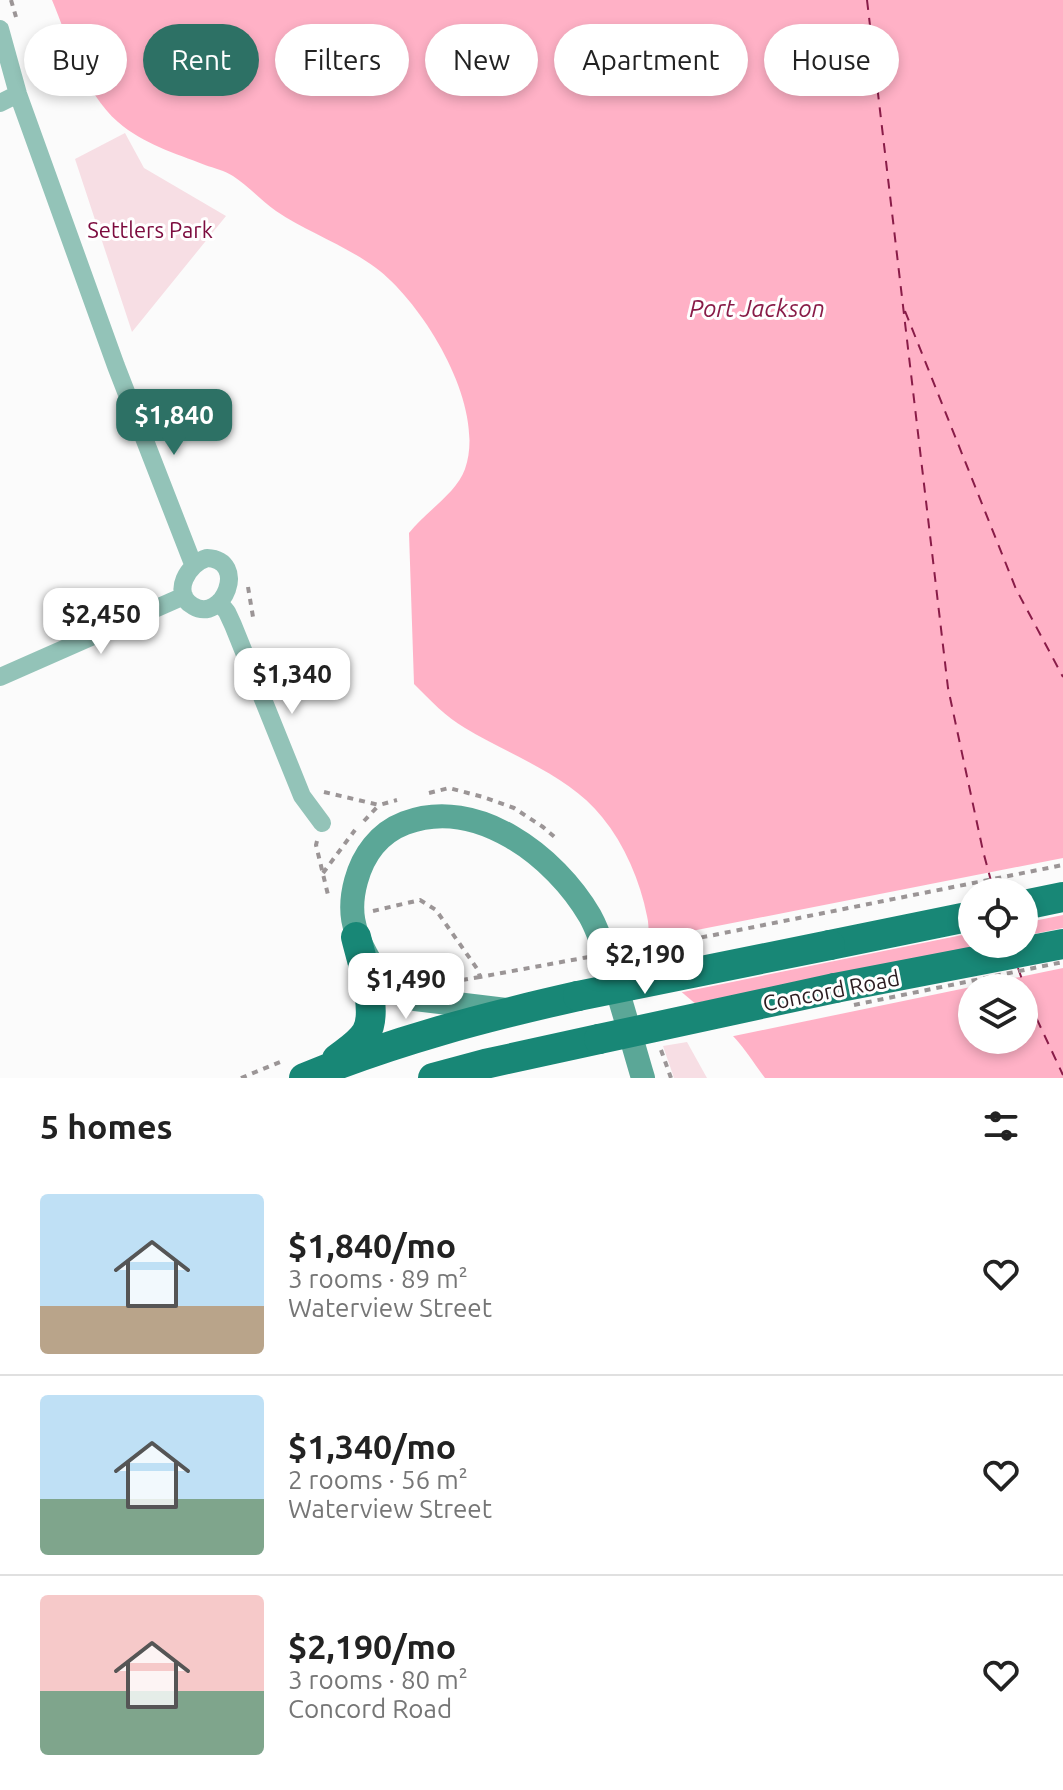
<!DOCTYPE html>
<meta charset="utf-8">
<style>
body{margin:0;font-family:Ubuntu,sans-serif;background:#f2f2f2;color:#222;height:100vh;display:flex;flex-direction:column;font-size:30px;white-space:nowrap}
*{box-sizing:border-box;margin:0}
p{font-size:26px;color:#767676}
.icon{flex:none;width:44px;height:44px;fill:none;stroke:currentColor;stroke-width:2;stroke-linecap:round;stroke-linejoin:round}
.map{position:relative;height:1078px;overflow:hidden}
.details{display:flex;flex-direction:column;background:#fff;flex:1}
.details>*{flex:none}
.hud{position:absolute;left:24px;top:24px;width:1016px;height:72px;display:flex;gap:16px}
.buttons{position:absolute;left:958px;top:878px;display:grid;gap:16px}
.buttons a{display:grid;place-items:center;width:80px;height:80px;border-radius:50%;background:#fff;box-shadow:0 4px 12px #0003;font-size:40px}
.price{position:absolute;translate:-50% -68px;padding:0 18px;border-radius:16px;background:#fff;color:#222;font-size:26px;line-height:52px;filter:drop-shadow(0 2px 4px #0008)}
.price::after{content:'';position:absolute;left:50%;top:48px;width:24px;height:18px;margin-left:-12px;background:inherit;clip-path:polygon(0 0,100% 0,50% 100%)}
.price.selected{background:#2d7165;color:#fff}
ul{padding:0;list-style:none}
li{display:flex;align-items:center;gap:24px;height:200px;padding:0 40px}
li+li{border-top:2px solid #e0e0e0}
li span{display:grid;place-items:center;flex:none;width:224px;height:160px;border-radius:8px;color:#555}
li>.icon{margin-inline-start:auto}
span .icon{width:96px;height:96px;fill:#fffc;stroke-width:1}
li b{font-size:34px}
h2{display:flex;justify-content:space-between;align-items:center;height:96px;padding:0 40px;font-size:34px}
.chip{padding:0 28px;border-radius:36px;background:#fff;box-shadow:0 4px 12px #0003;font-size:28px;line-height:72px}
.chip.selected{background:#2d7165;color:#fff}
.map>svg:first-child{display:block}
.green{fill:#f7dee4}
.water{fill:#ffb1c6;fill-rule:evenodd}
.pier{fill:#fbfbfb}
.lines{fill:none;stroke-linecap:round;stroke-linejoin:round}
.ferry{stroke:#891c48;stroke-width:2;stroke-dasharray:10 8;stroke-linecap:butt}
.path{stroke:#9b9596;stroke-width:4;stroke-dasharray:6 6;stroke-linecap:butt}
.minor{stroke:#93c3b8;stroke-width:18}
.secondary{stroke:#5ba797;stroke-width:24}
.trunk{stroke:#188776;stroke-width:30}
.path-bridge{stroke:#9b9596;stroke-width:4;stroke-dasharray:6 6;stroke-linecap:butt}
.trunk-bridge{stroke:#188776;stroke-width:30}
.labels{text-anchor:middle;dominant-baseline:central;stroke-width:6;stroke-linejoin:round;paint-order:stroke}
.park-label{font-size:22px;fill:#7c0b3e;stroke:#fff}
.street-label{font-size:22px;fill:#2c1d21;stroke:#fff}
.water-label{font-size:24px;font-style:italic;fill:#891c48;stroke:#fff}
</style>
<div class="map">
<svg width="1063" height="1078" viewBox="0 0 1063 1078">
<rect width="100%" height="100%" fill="#fbfbfb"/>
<path class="green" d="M125,133L144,168L226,216L132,332L75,159Z
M687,1042L707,1078H674L663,1046Z"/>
<path class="water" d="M52,0H1063V1078H765C753,1062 742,1044 727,1030C710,1014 689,1000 672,983C664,975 658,962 653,952C647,941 650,928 647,916C640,881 625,845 602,817C569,775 509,755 465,728C446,717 430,700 414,684L409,533C425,512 456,494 465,469C487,407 424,304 376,268C345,245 307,232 276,211C261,200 248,186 233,176C225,171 214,168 205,165C175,153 143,144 118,122C84,92 69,41 52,0ZM972,892H1024V944H972ZM972,988H1024V1040H972Z"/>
<path class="pier" d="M1063,858V915L1024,923V892H972V933L678,993L666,983L647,948L646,940Z
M1063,928V968L729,1037L690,1004L1024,944V936Z"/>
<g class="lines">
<path class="ferry" d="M867,0L948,688L983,851L994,892
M905,311L1016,589L1063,677
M1018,968L1034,1013L1063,1075"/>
<path class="path" d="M11,0L16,17
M248,587L253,617
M324,792L379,805L397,800
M429,793L449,788L483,797L514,808L543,827L558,840
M364,821L379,805
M317,841L316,845L329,899
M323,873L355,830
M373,911L420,900L436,910L478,970L480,977L583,958
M462,980L480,977
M661,1050L671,1078
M241,1078L285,1060"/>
<path class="minor" d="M0,29L18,94L116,366L193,564
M0,103L18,94
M207,558C249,560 223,624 193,606C170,593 189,563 207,558Z
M219,602L227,612L233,625L302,796L322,823
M0,677L184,596"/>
<path class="secondary" d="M506,1010L415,999C388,991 381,979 367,956C353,931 348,910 356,881C363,855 379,833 405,823C477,796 555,856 590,916C599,932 604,950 610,967C622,1004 632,1041 643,1078"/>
<path class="trunk" d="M1024,905L1063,897
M830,945L972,916
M835,988L1063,944
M337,1059C347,1051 359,1044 366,1033C379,1012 362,962 356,937
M304,1078C393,1041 485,1017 578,996
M433,1078L485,1064L599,1039"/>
<path class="path-bridge" d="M583,958L709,936L1063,865
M854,1005L1063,962"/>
<path class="trunk-bridge" d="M578,996L830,945
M599,1039L835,988"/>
</g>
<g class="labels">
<g class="park-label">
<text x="150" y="229">Settlers Park</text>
</g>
<g class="street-label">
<text transform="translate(831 990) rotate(-11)">Concord Road</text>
</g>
<g class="water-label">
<text x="757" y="308">Port Jackson</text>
</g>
</g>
</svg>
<div class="buttons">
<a><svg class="icon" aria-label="locate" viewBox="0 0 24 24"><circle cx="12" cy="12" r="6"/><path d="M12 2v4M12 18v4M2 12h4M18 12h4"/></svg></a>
<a><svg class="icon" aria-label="layers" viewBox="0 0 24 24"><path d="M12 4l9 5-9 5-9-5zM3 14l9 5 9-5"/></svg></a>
</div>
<b class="price selected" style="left:174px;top:457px">$1,840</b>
<b class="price" style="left:101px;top:656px">$2,450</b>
<b class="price" style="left:292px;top:716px">$1,340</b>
<b class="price" style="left:645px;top:996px">$2,190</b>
<b class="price" style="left:406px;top:1021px">$1,490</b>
<div class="hud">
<a class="chip">Buy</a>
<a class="chip selected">Rent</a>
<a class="chip">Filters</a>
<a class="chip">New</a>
<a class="chip">Apartment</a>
<a class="chip">House</a>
</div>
</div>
<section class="details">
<h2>5 homes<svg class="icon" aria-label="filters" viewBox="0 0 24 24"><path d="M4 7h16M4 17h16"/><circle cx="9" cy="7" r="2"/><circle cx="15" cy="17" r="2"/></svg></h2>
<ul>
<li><span style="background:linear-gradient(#bfe0f5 70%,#b9a48a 0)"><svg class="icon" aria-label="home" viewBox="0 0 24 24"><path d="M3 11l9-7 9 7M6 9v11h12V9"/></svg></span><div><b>$1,840/mo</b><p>3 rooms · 89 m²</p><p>Waterview Street</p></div><svg class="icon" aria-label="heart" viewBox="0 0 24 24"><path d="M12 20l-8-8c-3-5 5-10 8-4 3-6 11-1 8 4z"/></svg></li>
<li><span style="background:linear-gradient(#bfe0f5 65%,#7fa58c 0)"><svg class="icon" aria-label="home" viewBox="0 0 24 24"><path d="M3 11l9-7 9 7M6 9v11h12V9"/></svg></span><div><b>$1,340/mo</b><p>2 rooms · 56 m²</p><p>Waterview Street</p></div><svg class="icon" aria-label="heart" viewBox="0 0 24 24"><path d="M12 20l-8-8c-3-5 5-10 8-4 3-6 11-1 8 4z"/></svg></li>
<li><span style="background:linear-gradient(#f6c9c9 60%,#7fa58c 0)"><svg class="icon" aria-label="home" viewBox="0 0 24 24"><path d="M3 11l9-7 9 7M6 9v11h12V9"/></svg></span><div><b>$2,190/mo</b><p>3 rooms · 80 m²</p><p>Concord Road</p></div><svg class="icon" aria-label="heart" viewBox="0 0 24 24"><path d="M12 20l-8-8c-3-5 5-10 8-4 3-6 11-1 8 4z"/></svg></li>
</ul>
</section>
